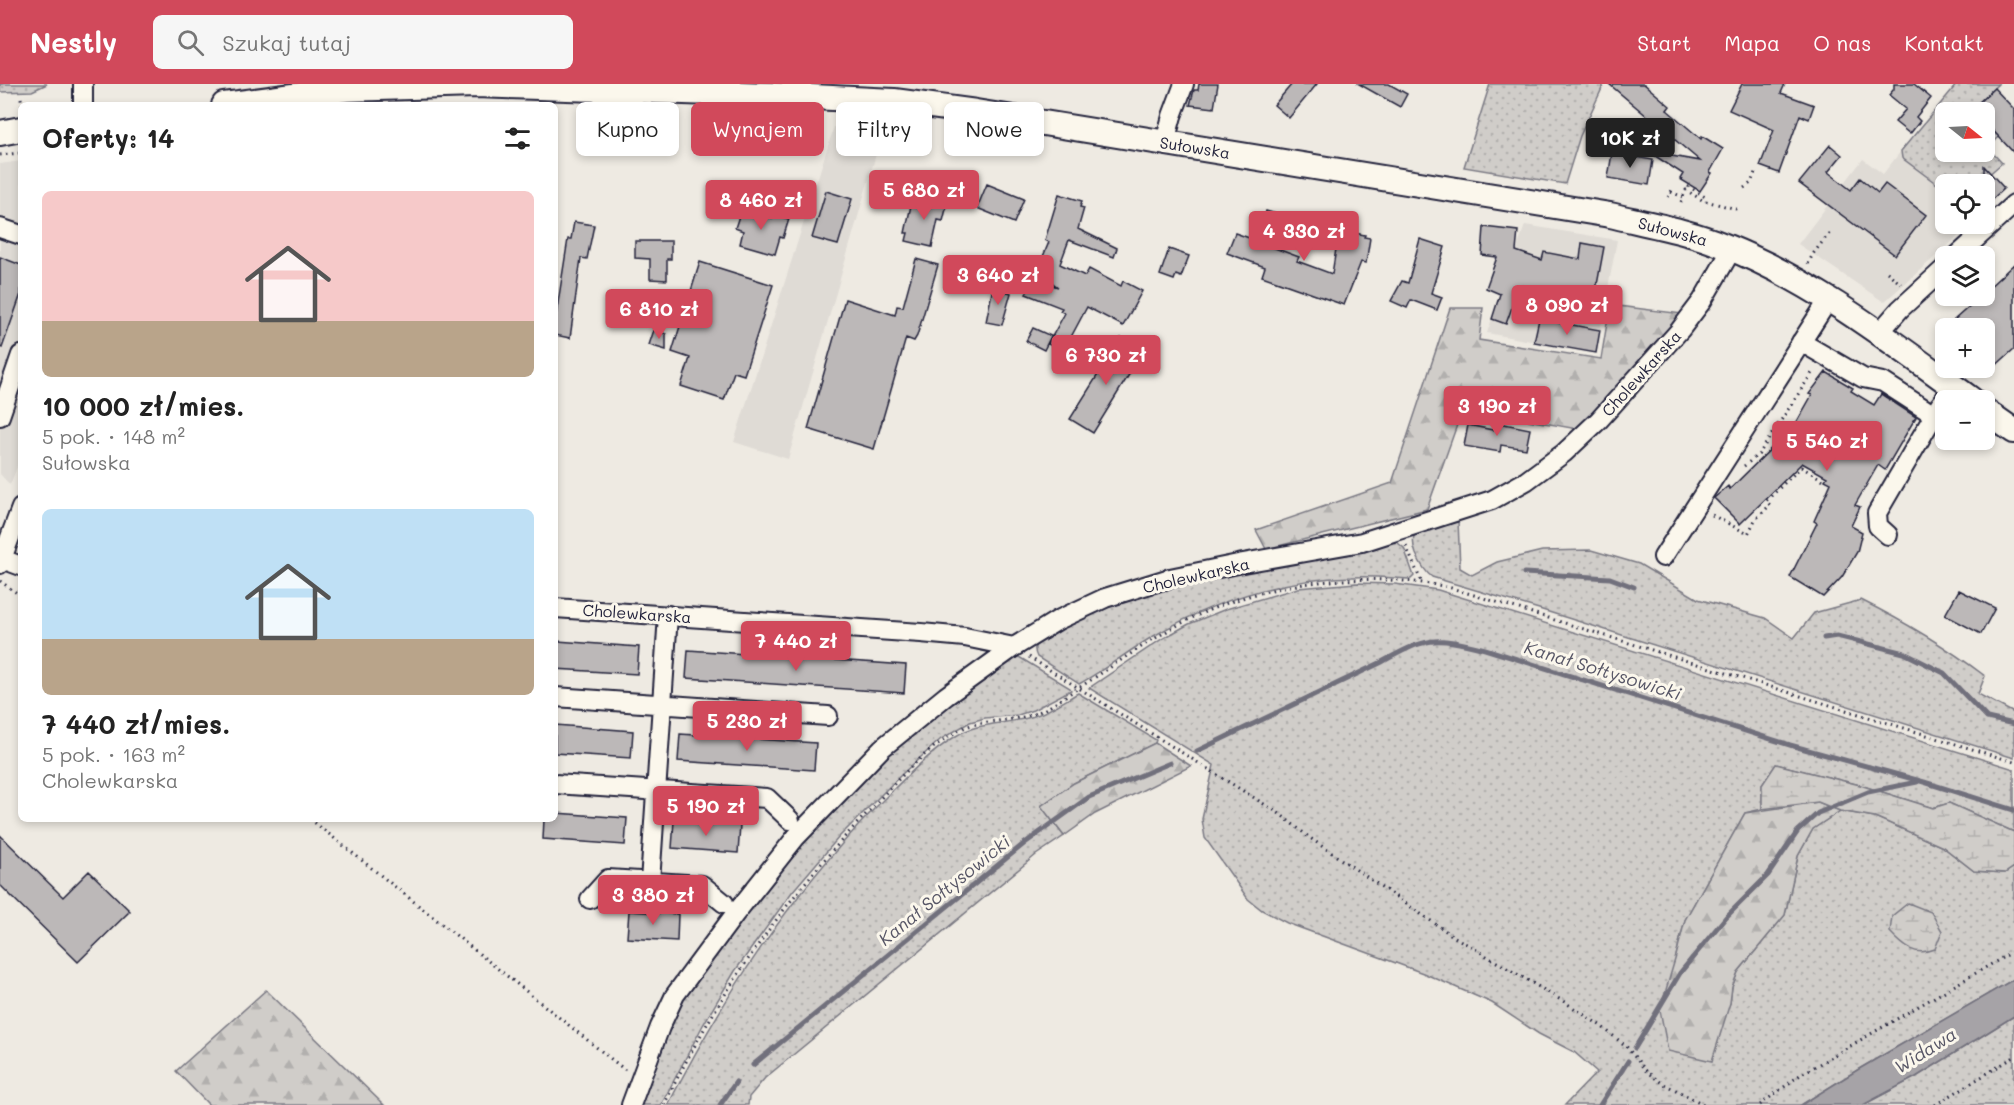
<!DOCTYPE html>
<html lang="pl">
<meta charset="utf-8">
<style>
body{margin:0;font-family:Mali,sans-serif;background:#f6f6f6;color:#222;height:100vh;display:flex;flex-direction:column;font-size:22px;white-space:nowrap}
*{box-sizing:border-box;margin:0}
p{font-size:20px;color:#767676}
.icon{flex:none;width:33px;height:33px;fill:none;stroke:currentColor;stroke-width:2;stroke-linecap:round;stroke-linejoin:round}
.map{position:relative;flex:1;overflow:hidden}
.sheet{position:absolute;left:18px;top:18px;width:540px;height:720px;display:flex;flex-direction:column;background:#fff;border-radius:9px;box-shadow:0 3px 9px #0003}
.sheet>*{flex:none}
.top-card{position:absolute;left:576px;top:18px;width:570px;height:54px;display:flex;gap:12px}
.needle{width:39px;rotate:108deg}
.controls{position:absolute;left:1935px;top:18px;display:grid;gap:12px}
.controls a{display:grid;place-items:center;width:60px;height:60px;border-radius:9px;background:#fff;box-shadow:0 3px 9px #0003;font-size:30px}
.price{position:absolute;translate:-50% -51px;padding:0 14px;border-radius:6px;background:#d1495b;color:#fff;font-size:20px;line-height:39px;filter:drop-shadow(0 2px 3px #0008)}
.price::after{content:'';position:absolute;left:50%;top:36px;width:18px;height:14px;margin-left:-9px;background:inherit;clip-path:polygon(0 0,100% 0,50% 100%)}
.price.on{background:#222;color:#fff}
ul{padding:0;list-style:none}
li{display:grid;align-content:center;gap:12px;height:318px;padding:0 24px}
li span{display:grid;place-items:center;height:186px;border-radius:9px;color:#555}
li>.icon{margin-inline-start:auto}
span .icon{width:108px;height:108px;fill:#fffc;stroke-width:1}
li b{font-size:26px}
h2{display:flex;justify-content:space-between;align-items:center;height:72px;padding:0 24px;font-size:26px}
.chip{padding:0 21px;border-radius:9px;background:#fff;box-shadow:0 3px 9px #0003;font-size:21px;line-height:54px}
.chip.on{background:#d1495b;color:#fff}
header{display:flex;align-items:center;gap:36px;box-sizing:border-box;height:84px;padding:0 30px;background:#d1495b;color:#fff}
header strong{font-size:28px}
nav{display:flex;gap:33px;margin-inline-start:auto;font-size:21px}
.search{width:420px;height:54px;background:#f6f6f6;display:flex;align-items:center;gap:15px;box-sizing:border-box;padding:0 21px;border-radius:9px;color:#767676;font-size:22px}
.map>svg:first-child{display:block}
.built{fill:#dfdbd5}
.grass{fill:url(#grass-dots);stroke:#797882;stroke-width:1.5}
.forest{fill:url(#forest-firs);stroke:#797882;stroke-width:1.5}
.wetland{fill:url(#wetland-marsh);stroke:#797882;stroke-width:1.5}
.water{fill:#a6a3a7;stroke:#716f7c;stroke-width:1.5}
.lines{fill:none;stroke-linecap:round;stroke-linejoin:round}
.stream{stroke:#716f7c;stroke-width:5}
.building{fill:#bcb8b8;stroke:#22223b;stroke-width:1.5}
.minor-casing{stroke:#22223b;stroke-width:22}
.major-casing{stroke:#22223b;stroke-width:28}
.path{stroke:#22223b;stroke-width:3;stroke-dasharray:1.5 4.5;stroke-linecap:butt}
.minor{stroke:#fbf7ec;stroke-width:18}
.major{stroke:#fbf7ec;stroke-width:24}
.labels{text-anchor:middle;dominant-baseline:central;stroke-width:6;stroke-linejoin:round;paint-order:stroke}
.street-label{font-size:16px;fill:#22223b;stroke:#fbf7ec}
.water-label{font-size:18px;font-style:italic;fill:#575666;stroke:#fbf7ec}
</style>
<header>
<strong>Nestly</strong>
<div class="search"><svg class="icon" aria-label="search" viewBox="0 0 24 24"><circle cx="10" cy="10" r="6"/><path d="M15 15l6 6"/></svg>Szukaj tutaj</div>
<nav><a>Start</a><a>Mapa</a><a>O nas</a><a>Kontakt</a></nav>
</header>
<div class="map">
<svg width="2014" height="1021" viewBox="0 0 2014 1021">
<defs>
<pattern id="grass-dots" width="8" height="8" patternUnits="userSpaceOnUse" patternTransform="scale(1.5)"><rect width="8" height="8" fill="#d0cdc9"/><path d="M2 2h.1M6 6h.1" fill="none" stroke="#b2b0ae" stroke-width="1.8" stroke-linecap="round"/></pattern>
<pattern id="forest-firs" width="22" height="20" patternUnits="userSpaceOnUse" patternTransform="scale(1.5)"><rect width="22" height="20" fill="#d0cdc9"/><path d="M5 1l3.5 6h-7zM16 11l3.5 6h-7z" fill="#b2b0ae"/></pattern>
<pattern id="wetland-marsh" width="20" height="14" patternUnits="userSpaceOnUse" patternTransform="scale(1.5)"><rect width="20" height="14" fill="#d0cdc9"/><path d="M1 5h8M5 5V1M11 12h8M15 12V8" fill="none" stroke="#b2b0ae"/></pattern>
</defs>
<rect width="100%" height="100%" fill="#eeeae2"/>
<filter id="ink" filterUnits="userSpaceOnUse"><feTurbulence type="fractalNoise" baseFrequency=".0167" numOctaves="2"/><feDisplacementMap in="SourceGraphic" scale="12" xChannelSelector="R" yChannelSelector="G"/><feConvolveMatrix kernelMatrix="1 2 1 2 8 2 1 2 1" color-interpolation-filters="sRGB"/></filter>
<g filter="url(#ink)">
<path class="built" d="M834,43L883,46L788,375L734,358Z
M1901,67L1902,74L1945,106L1946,140H1972L1884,218L1798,160L1863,75L1883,90Z
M21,77V373L10,401L0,390V80Z
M1525,141L1617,156L1596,269L1487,249Z"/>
<path class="grass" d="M0,0H47L32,7L0,8Z
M1490,0H1604L1580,52L1565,100L1464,83Z
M1957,0H1998L1973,24L1976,28H1946V68H1984L1985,37L1999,53L1988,64L2002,79L1978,100H1946L1945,106L1902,74L1901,67Z
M1458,437L1460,484L1472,491L1497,478L1542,467L1591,466L1639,480L1698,515L1765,534L1794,554L1814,529L1861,516C1907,539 1944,561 1985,592L1978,610L2014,629V674L1539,525L1432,493C1424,487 1420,479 1416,470C1404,438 1435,441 1458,437Z
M1393,455L1404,464L1414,492L1411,495C1392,494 1371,492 1352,493C1281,495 1213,517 1152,553C1127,568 1104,586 1079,600L1037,573C1033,565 1035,560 1040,553L1111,517L1246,483L1297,479Z
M1356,499L1395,500L1438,506L2014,685V748L1949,719L1933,724L1860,701L1776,680L1762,701V725L1745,729L1685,836L1676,872L1730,919L1732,903L1738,888L1785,831L1798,772L1813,745L1840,727L1875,733L1910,748L1943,763L1974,787L2005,789L2014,783V895L1859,985L1801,1021H1565L1597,988L1574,968L1539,950L1492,919L1423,889L1287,839L1262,826L1248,815L1205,754L1202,735L1214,681L1089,604L1162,555L1189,540L1226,525L1298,504Z
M1009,572L1019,573L1070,604L1071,606L1033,626L1018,631L985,634L970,638L941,655L902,690L839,753L792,808L735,887L703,941L661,1021H638L678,922L737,835L858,694Z
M1078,609L1156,656L1155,659L1074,699L1041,722L1064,752L1036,771L765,994L749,1013L748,1021H668C724,911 789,813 875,724C900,699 926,671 956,652C980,637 1008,641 1034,632C1050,627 1064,617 1078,609Z
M2014,932V1021H1863L1916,993Z"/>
<path class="forest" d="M1610,221L1683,230L1577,345L1463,324L1427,425L1266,465L1256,446L1392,399L1450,224H1483L1479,256L1601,275Z
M1155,659L1191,682L1095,730L1064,752L1041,722L1074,699Z
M1818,718L1840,727L1813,745L1798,772L1785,831L1738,888L1732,903L1730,919L1712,977L1668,967L1660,926L1676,872L1685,836L1745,729Z
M266,906L384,1021H209L176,987Z"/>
<path class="wetland" d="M1776,680L1860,701L1933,724L1949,719L2014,748V783L2005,789L1974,787L1943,763L1875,733L1840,727L1818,718L1762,725V701Z
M1908,819L1931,828L1942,847L1935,865C1915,873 1904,863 1890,848L1892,832Z"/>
<path class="water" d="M2014,895V932L1916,993L1863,1021H1801L1859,985Z"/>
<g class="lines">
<path class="stream" d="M1524,489L1610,494L1634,503
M1824,554L1837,552L1904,569L1944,589L1987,634L2014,640
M1197,667L1380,579C1427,553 1433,552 1485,565L1790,661L1924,698L2014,726
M1635,964L1680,889L1726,833L1768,791L1798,747L1818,729L1868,708L1917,698
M753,981L1025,759L1089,713L1170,679
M720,1021L736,998
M1600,1021L1628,977"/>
</g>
<path class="building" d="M1199,0H1218L1214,24L1190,21L1194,6H1198Z
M1292,0H1317L1289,34L1274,21Z
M1359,0H1389L1407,10L1400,23Z
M1609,0H1644L1670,22L1667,26L1701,55L1702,52L1723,65L1710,88L1712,89L1700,107L1680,95L1683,90L1649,68L1700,77Z
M1742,0H1785L1781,9L1814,21L1809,35L1800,31L1779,89L1760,82L1774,46L1729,26Z
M1894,0H1914L1931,14L1916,33L1920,37L1910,50L1895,38L1906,25L1889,11L1894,5Z
M1994,4L2014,25V69L1984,37V28H1976L1973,24Z
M1830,61L1842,71L1828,88L1851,106L1860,94L1878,109L1885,100L1926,131L1895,171L1799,99Z
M1612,69L1653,76L1649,101L1608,94Z
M1984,82L2004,104L1984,123Z
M987,100L1024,115L1014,139L977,124Z
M826,107L852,115L838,161L812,154Z
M1059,110L1082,117L1080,123L1084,124L1078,145L1117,164L1114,173L1069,156L1060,180L1085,192L1089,185L1121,202L1123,197L1142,207L1123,242L1087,223L1063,268L1048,260L1065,229L1060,227L1062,224L1026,210L1033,195L1058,203L1037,187L1049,158L1045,156Z
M913,112L947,121L943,137L938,136L932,163L906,157L908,149H905Z
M741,126L773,134L774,131L789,135L783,154L780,153L775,170L740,160L743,147L735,144Z
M1266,127L1280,131L1272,163L1299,173L1297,177L1332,190L1339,146L1365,151L1364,153L1370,154L1366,179L1361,178L1344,221L1262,192L1265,183L1227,169L1235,149L1258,157Z
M574,138L594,141L587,175L581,174L570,254L555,251V238L568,155H571Z
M1484,143L1518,147L1516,167L1542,176L1544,168L1580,175L1582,159L1604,163L1594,217L1520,201L1506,240L1492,235L1500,210L1486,204L1497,173L1482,171Z
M1420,155L1445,163L1431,209L1442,213L1437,226L1411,216L1407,224L1391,217L1402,197L1408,199Z
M635,157H671V175H667V196L650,195V175L635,174Z
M1169,165L1189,172L1181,193L1176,191L1174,196L1160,191Z
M0,173L21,181V210L2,264L0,263Z
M916,175L938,181L917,252L914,257L906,254L874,365L808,345L845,215L895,231L897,222L903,223Z
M700,178L773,201L744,291L734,288L724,316L681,302L690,274L672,268Z
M2014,180V265L1992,285L1984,278V244H1945L1981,212H1984V208Z
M993,203L1011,209L1002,241L986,238Z
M1539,235L1600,246L1596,269L1534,258Z
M1033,244L1051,252L1044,266L1026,257Z
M654,246L666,250V266L649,261Z
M1121,254L1141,266L1128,287L1130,289L1093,349L1070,335Z
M1826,288L1853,304L1851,307L1874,321L1881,310L1916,333L1885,386L1878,381L1855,421L1860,423L1851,442L1862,448L1857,468L1842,493L1823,513L1790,493L1817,439L1814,437L1831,399L1825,396L1827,393L1802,379L1740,440L1714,414L1728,402L1730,405L1795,341L1812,311L1809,310Z
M1494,338L1530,345L1526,365L1501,361L1500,368L1464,362L1468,341L1493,346Z
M1959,506L1995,524L1981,550L1945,531Z
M557,557L639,563L637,590L555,585Z
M688,566L906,581L904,609L686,594Z
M555,641L633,647L631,674L555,669Z
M680,650L816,659L814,686L678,677Z
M555,729L627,734L625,761L543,755L544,735H555Z
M674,737L740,741L738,769L672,764Z
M0,751L63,813L89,787L130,827L78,878L0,801Z
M629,827L678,830L677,857L627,854Z"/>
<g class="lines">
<defs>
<path id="minor" d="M83,21V0
M1165,58L1172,32L1184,0
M0,144L21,151
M1957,172L2014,120
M1879,249L1900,225L1946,183
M1801,258L1863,294L1883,298L1934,331
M0,332L21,271
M1888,451L1878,442L1877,429L1940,321L1954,303
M1663,473L1829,215
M2,475L21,482
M0,480L21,424
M555,524L921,549L965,553L1014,563
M555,613L828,632
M555,700L767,714L790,736
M650,798L668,531
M590,815L608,795L702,801L724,819
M631,1021L660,943L675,911L735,830L796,753L882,664L946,612L1014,563L1058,536L1105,514L1170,494L1243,479L1362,458L1492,416L1526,397L1564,369L1599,336L1680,246L1702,217L1732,165"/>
<path id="major" d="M224,21L346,5L476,1L771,11L894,17L976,28L1610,131C1648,140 1688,147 1725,162C1816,198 1893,259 1972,316
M0,49L21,45
M1984,326L2014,347"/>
</defs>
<use href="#minor" class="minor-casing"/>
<use href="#major" class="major-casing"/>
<path class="path" d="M21,14L22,21
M0,71L21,69
M1688,102L1705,113L1706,117
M1744,104L1751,99L1756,86
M1671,108L1683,113
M1668,113L1674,103
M1681,118L1686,106L1702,116L1740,126
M1808,180L1813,170L1831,147
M1887,188L1901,200
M1744,382L1759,370L1814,286
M1712,431L1748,450L1755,436L1770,421L1766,417L1801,383L1827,398
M1406,462L1421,497
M0,497L21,512
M1029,573L1280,730L1310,754L1453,852L1571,922L1601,942L1626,962L1647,988L1662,999L1705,1021
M310,735L625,986
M664,1021C716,913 785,814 868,728C892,702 916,675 945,655C953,650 963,643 972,641C992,636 1016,637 1036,629C1047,625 1057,618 1067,611C1112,584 1156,549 1205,528C1280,495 1368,488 1448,503L2014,678
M1760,1021L1800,991L2014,867
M1935,1021L2014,973"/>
<use href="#minor" class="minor"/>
<use href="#major" class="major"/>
</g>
</g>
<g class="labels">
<g class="street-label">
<text transform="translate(1195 63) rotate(9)">Sułowska</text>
<text transform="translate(1673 147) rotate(15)">Sułowska</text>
<text transform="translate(1641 289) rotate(-48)">Cholewkarska</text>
<text transform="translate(1196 491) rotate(-13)">Cholewkarska</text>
<text transform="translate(637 529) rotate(4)">Cholewkarska</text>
</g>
<g class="water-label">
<text transform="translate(1603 586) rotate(17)">Kanał Sołtysowicki</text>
<text transform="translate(944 806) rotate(-39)">Kanał Sołtysowicki</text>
<text transform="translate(1925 966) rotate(-32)">Widawa</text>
</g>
</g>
</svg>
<div class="controls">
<a><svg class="needle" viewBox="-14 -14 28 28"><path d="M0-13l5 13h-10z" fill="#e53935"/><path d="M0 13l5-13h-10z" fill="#767676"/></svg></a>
<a><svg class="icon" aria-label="locate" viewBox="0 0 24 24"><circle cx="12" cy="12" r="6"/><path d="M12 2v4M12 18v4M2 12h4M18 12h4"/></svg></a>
<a><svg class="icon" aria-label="layers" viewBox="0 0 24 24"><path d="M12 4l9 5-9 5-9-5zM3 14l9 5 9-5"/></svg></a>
<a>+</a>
<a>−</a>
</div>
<b class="price on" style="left:1630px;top:85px">10K zł</b>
<b class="price" style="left:924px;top:137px">5 680 zł</b>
<b class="price" style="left:761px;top:147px">8 460 zł</b>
<b class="price" style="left:1304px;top:178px">4 330 zł</b>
<b class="price" style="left:998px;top:222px">3 640 zł</b>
<b class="price" style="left:1567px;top:252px">8 090 zł</b>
<b class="price" style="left:659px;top:256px">6 810 zł</b>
<b class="price" style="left:1106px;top:302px">6 730 zł</b>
<b class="price" style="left:1497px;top:353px">3 190 zł</b>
<b class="price" style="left:1827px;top:388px">5 540 zł</b>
<b class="price" style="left:796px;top:588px">7 440 zł</b>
<b class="price" style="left:747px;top:668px">5 230 zł</b>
<b class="price" style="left:706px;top:753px">5 190 zł</b>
<b class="price" style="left:653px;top:842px">3 380 zł</b>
<div class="top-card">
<a class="chip">Kupno</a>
<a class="chip on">Wynajem</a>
<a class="chip">Filtry</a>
<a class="chip">Nowe</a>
</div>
<section class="sheet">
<h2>Oferty: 14<svg class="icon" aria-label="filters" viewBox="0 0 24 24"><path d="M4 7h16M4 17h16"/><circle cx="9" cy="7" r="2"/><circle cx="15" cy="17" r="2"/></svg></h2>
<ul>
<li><span style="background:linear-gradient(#f6c9c9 70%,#b9a48a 0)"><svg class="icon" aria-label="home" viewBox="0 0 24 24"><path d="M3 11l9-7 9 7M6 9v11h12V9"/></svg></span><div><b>10 000 zł/mies.</b><p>5 pok. · 148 m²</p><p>Sułowska</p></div></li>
<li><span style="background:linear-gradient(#bfe0f5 70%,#b9a48a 0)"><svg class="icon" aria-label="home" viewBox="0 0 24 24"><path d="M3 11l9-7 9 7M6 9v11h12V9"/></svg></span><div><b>7 440 zł/mies.</b><p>5 pok. · 163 m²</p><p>Cholewkarska</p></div></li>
</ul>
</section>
</div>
